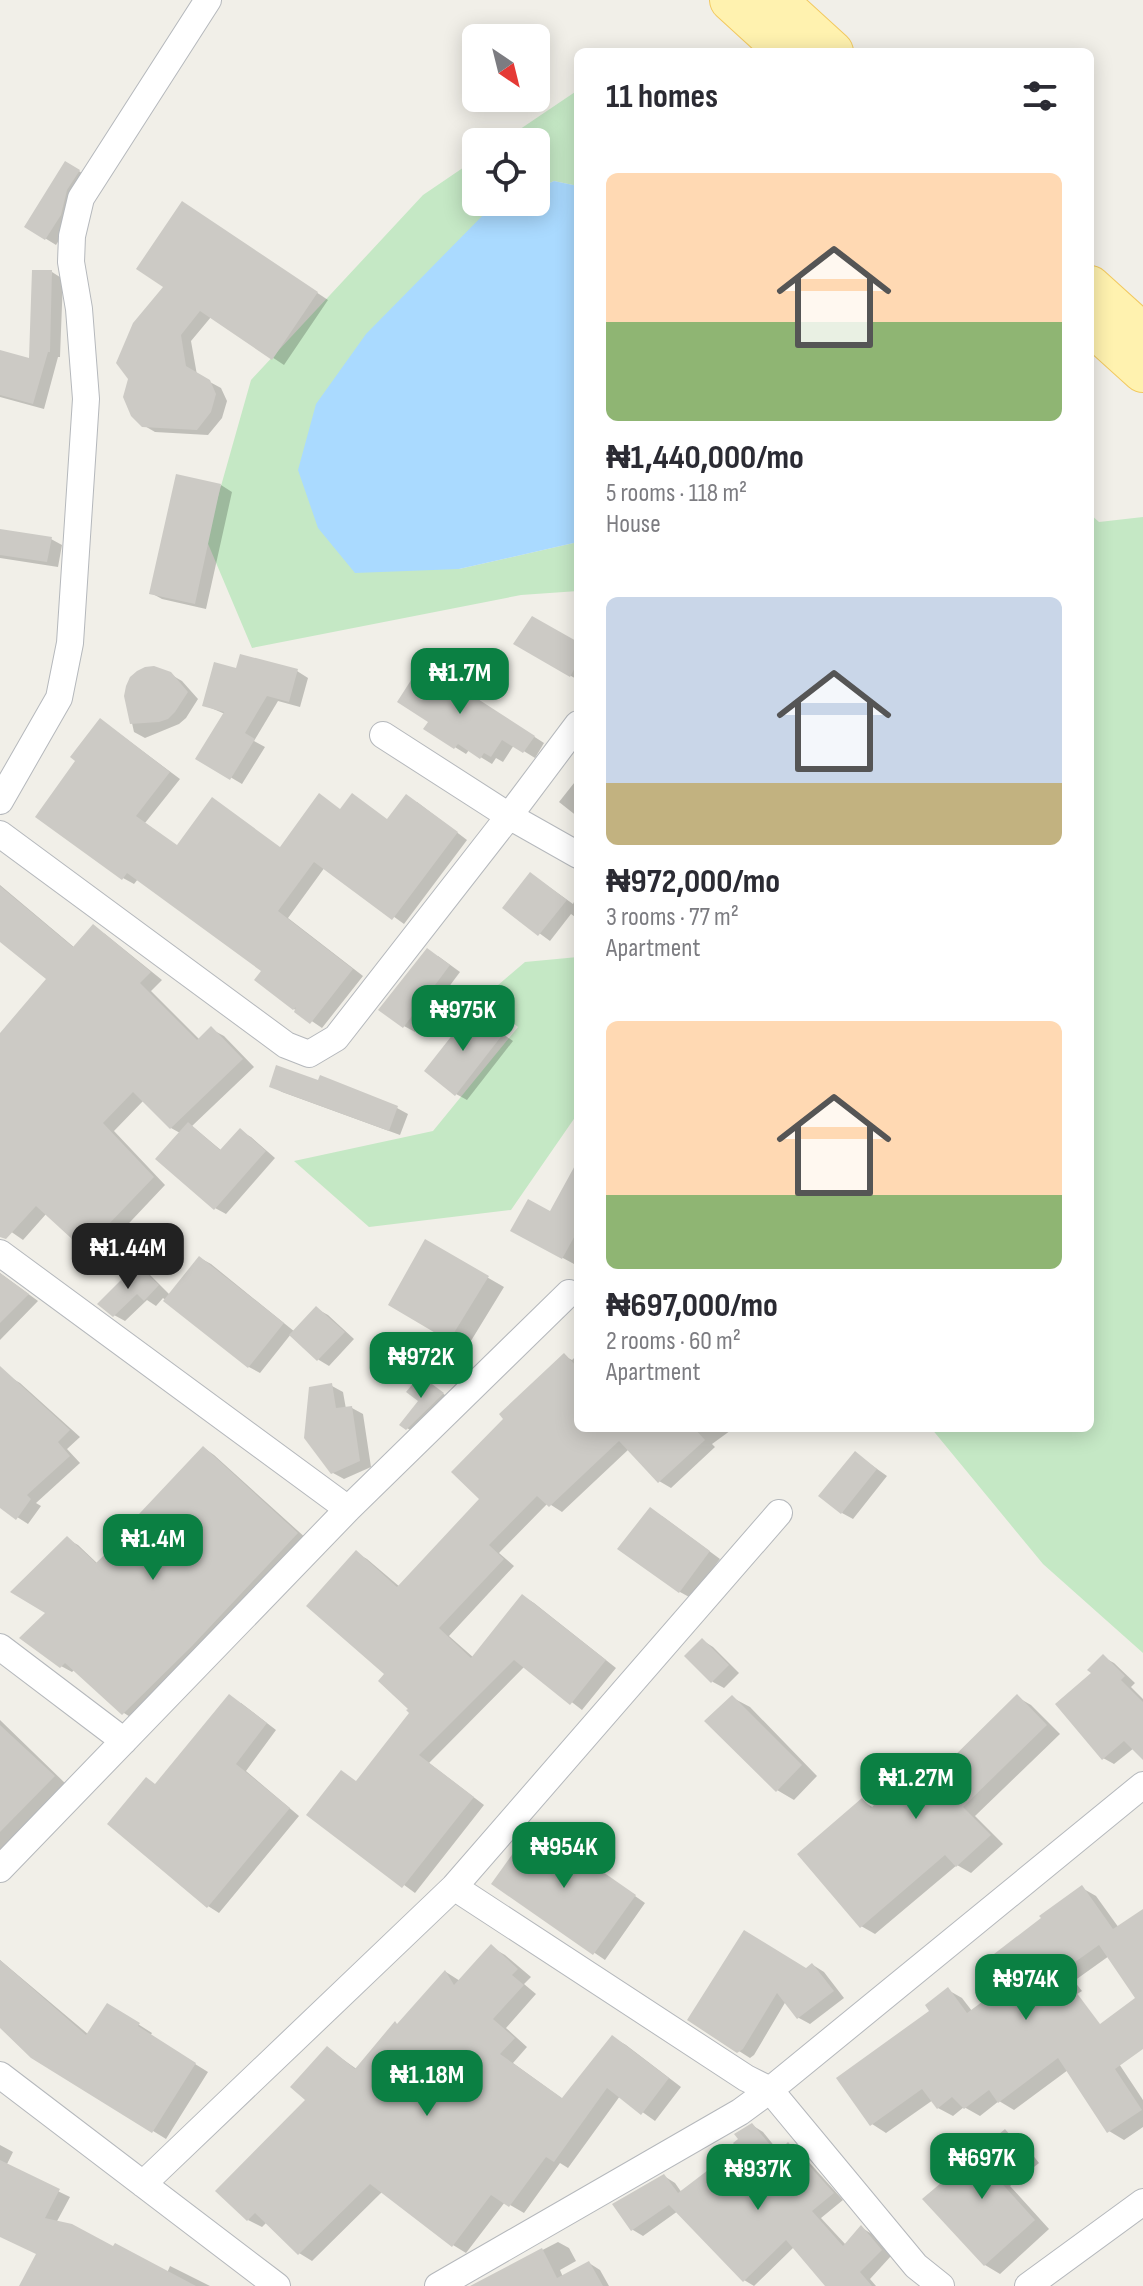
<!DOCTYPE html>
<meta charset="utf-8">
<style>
body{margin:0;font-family:"Sofia Sans Condensed",sans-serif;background:#f2f2f3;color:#2b2b33;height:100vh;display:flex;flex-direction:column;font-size:30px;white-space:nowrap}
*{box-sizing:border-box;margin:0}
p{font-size:26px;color:#7c7c81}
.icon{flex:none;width:44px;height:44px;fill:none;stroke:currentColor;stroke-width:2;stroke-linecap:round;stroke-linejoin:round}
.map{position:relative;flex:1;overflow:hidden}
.panel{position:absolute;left:574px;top:48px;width:520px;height:1384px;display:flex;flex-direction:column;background:#fff;border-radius:12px;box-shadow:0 4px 20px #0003}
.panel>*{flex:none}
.needle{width:52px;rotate:145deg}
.buttons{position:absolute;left:462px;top:24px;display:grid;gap:16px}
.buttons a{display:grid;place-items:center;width:88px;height:88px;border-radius:12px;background:#fff;box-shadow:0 4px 20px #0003;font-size:40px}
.price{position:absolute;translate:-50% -68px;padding:0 18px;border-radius:16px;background:#0b8043;color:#fff;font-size:26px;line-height:52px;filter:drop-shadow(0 2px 4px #0008)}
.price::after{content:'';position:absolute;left:50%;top:48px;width:24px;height:18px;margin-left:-12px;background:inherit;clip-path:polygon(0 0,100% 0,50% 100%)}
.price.active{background:#222;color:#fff}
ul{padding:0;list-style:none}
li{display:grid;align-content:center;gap:16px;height:424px;padding:0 32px}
li span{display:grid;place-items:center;height:248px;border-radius:12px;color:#555}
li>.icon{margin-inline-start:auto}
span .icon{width:144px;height:144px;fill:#fffc;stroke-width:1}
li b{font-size:34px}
h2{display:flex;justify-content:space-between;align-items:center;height:96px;padding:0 32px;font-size:34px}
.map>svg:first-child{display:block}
.green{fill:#c5e8c5}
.water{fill:#aadaff}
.shadow{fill:#0003}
.building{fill:#cccac5;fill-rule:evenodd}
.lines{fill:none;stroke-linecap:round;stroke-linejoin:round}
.minor-casing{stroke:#b5b8bc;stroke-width:28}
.primary-casing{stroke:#f2c960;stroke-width:44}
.minor{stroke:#fff;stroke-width:26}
.primary{stroke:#fff2af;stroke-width:42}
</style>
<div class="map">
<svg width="1143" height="2286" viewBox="0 0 1143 2286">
<rect width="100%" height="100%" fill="#f1efe8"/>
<path class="green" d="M578,90V186L554,181L536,189V142H501Z
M476,159V202H505L490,208L459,569L578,542V591L521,595L252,648L206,539L251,380L423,195Z
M1090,514L1099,522L1143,517V1653L1043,1564L931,1428H1090Z
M578,957V1113L511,1210L369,1227L294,1161L433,1131L518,1027L483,998L525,962Z"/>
<path class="water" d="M554,181L578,186V542L459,569L355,573L318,528L298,470L316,404L366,334L490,208L505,202H536V189Z"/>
<path class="shadow" d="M66,163L90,178L71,221L56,245L27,227Z
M193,210L328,300L284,365L211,317L191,341L197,375L221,388L227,401L222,418L208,435L155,432L143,425L166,286Z
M52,272L63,279L60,357H58L44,409L0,397V352L31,361Z
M221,485L232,492L206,609L162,599L151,593Z
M0,531L51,539L62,545L58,567L0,558Z
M516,644L578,645V680Z
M238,671H297L308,678L300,707L278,701L254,741L265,747L242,784L198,758L225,714L204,705Z
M434,672L544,743L535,758L514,745L503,762L496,758L492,764L469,750L466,754L426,729L431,722Z
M170,674L182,681L198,699L186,718L179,724L145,738L134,732L126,696Z
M101,720L180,779L145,823L178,847L281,848L342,811L388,820L417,802L467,840L404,924L325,867L288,918L363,976L322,1028L294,1009L264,970L138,879L134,884L123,878L78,761Z
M578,778V817L559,802Z
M531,874L573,904L578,893V919L571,914L550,941L505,908Z
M0,885L75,948L93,927L105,934L162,980L151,991L200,1040L211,1029L224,1036L254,1067L192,1126L222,1151L240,1131L251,1137L275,1158L226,1214L215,1208L180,1133L171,1128L144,1100L114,1131L165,1185L98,1256L86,1249L47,1213L23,1240L0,1224V1036L49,979L0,940Z
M438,956L460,972L415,1032L404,1026Z
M472,1012L513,1041L467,1100L456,1094Z
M271,1086L397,1108L408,1114L400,1135L282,1092Z
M578,1190V1256L574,1264L513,1231L551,1213Z
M426,1242L504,1287L466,1349L391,1304Z
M200,1258L211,1264L295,1332L317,1309L328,1315L354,1339L329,1366L319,1360L291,1334L260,1373L249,1367L163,1298L156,1306L147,1300L125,1321L114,1315L137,1266L148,1273L170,1295Z
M0,1273L38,1301L0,1340Z
M578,1354V1428H734L712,1444L715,1447L671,1488L659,1481L629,1449L562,1512L548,1503L499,1553L514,1566L449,1636L474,1658L523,1596L534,1603L616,1668L582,1710L525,1666L429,1763L484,1805L415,1893L309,1815L358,1783L412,1712L387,1674L356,1553L367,1559L400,1587L482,1499L564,1356L572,1360Z
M0,1375L8,1376L20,1383L80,1437L67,1449L80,1463L36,1503L41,1506L28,1524L0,1506Z
M421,1377L453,1401L418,1435L407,1428L421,1401Z
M332,1386L343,1392L346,1409L352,1408L363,1414L371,1467L344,1479L333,1473Z
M204,1448L214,1455L308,1540L135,1720L124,1713L75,1669L72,1672L61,1666L48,1612L67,1539L78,1545L98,1564L129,1534Z
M856,1454L887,1476L853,1519L842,1513Z
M662,1516L720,1559L691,1598L680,1592Z
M702,1640L713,1647L739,1673L724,1688L713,1682L687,1656Z
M1103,1657L1114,1663L1135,1683L1131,1687L1143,1699V1757L1134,1748L1114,1764L1103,1758L1094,1673Z
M1017,1697L1031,1705L1060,1734L975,1816L1003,1844L971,1873L957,1865L875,1934L861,1926L862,1801L874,1808L918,1765L936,1776Z
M733,1698L750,1707L817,1776L794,1800L777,1790Z
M241,1703L276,1730L246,1771L299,1816L219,1913L208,1906L156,1785Z
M0,1720L67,1785L0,1856Z
M545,1833L645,1903L605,1960L494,1884Z
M1082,1888L1096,1896L1119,1928L1143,1911V2040L1137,1999L1109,1956L1074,1981L1082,1991L1074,1996L1143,2100V2127L1124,2140L1109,2131L1068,2070L1014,2110L999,2101L980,2116L964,2107L953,2116L938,2108L933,2100L886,2133L872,2124L932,2011L948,1990L962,1998L972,2011L1004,1988Z
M491,1947L505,1955L531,1977L524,1984L536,1994L506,2028L527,2047L513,2063L564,2100L612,2037L626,2045L681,2087L655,2121L620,2096L568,2168L560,2163L524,2213L505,2202L466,2253L453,2245L383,2191L312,2261L299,2253L267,2222L262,2227L248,2220L308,2100L328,2049L358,2070L446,1972L460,1981Z
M0,1960L89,2035L108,2005L152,2033L150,2036L208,2072L166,2139L32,2056L0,2025Z
M813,1965L824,1972L844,1998L810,2024L799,2018L786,2001L754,2055L750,2058L690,2020L806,1970Z
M752,2125L763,2132L780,2153L788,2145L799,2151L843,2200L821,2218L846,2245L862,2228L872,2234L891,2256L870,2279L876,2286H828L794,2247L754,2286L744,2280L678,2211L643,2236L633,2230L615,2205L664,2176L675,2183L682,2193L740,2148Z
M1005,2132L1021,2140L1039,2163L1010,2186L1049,2229L1000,2274L985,2265L925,2199Z
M0,2145L13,2152L6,2166L70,2197L56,2223L167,2273L170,2266L210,2286H21L38,2254L0,2236Z
M558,2242L569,2248L576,2261L560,2270L563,2277L589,2263L600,2270L609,2286H496L490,2277Z"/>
<path class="building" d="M65,161L80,170L67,190L61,215L45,240L24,227Z
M182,201L318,292L272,360L200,311L181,335L186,366L210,380L216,394L211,412L197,430L142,427L131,416L123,397L128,379L116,363L133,323L163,287L136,269Z
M32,270H52L50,352H48L33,404L0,395V350L29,358Z
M176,474L221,484L195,604L149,594Z
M0,529L52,537L47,562L0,555Z
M532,616L578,642V662L570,677L513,644Z
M240,654L298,669L289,702L267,696L245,733L255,739L230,780L195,759L224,712L202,706L214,662L236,668Z
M422,663L535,736L523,753L502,740L491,757L484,753L480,759L458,744L454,749L423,729L428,722L397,702Z
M154,666L171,672L188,692L175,712L168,719L159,722L130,724L124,696L126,686L130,677L137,671L145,667Z
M100,718L170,772L136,816L177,845L212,797L280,847L319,793L340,809L352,793L387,819L406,794L458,832L392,920L314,862L278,911L353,969L310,1024L294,1012L296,1007L293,1010L254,980L261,971L127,873L122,880L35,817L75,761L70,757Z
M530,872L567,900L538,936L502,908Z
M0,886L73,947L93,924L151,972L140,983L197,1040L211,1026L243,1059L170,1129L133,1092L103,1123L154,1177L84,1250L36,1206L6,1239L0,1237V1033L46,979L0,942Z
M427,948L450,965L403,1028L378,1010Z
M472,1010L503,1034L455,1096L424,1071Z
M276,1065L318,1080L320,1075L398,1106L389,1131L269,1087Z
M188,1122L220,1150L240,1128L266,1151L214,1210L155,1159Z
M578,1160V1230L562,1259L510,1231L528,1199L550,1211Z
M425,1239L489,1276L449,1341L388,1305Z
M199,1256L284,1323L248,1368L163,1301Z
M137,1264L159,1285L144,1301L137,1294L113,1317L97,1304Z
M0,1273L29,1294L0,1323Z
M316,1306L345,1332L317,1361L289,1335Z
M564,1353L578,1368V1428H694L705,1440L658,1483L619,1441L549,1507L537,1496L489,1545L504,1559L439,1628L471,1658L522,1594L606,1660L570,1705L514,1660L419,1755L474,1797L402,1888L306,1815L341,1770L356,1781L409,1713L406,1710L408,1709L378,1681L384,1674L306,1606L356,1550L397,1587L479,1499L451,1472L503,1419L499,1414Z
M0,1366L70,1430L58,1442L70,1456L27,1495L31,1499L16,1520L0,1508Z
M420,1375L444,1393L406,1430L399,1425L418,1401L406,1392Z
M332,1383L336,1408L352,1406L360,1461L331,1474L304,1438L309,1387Z
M203,1446L298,1533L192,1646L122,1715L65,1663L60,1668L19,1638L45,1613L10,1592L67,1536L96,1563L126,1534L123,1531Z
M855,1451L877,1469L841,1514L818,1496Z
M650,1507L710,1551L679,1593L617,1549Z
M702,1638L729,1665L711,1683L684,1656Z
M1103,1654L1125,1676L1121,1680L1143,1702V1760L1124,1741L1102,1760L1055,1704L1091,1673L1087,1670Z
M229,1694L267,1723L236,1764L290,1808L207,1908L107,1824L146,1777L155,1784Z
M1017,1694L1047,1725L963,1807L991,1835L956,1867L945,1855L860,1928L797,1854L862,1798L871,1808L918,1762L933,1777Z
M732,1695L802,1765L776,1792L704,1721Z
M0,1725L55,1776L0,1832Z
M534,1824L636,1895L593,1955L491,1884Z
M1082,1885L1113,1929L1143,1909V2049L1115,2069L1142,2110L1107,2133L1058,2058L998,2103L989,2090L964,2109L952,2097L937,2109L922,2089L870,2126L836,2078L929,2011L925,2005L948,1987L967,2013L1001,1988L991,1975L1003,1966L994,1954L1041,1918L1039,1916ZM1099,1945L1135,1998L1100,2024L1061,1972Z
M744,1930L806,1968L812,1963L834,1991L797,2019L777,1993L743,2049L737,2053L687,2020Z
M491,1944L518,1969L512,1975L524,1985L493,2019L515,2038L500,2054L562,2098L612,2035L669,2078L641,2115L607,2088L554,2162L546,2157L509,2207L491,2195L452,2247L370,2184L298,2255L255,2213L247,2221L215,2191L305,2100L290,2087L327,2046L355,2069L395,2021L397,2024L445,1970L454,1985Z
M0,1960L86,2035L107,2003L140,2023L138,2026L196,2063L152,2133L31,2058L0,2028Z
M752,2123L777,2153L788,2142L834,2193L812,2211L843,2246L861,2225L882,2250L860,2272L872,2286H825L786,2240L743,2282L669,2205L631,2231L612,2204L664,2174L678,2193L737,2148L733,2143L738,2139L734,2134Z
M1005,2129L1025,2153L996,2177L1035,2220L984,2266L922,2199Z
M0,2160L60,2189L45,2218L72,2224L113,2246L115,2243L196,2286H19L36,2254L0,2237Z
M542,2248L557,2278L589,2261L603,2286H470Z"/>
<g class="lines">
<defs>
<path id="minor" d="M383,735L509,816L578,724
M0,801L59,698L70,643L86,399L79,309L71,262L72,236L81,198L208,0
M0,834L286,1045L309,1054L336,1038L509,816L578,855
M0,1253L348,1509
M0,1647L124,1741
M0,1869L348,1509L569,1293
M454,1887L746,2078L770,2090L916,2266L941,2286
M0,2075L277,2286
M143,2184L454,1887L779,1513
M438,2286L740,2112L770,2090L1143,1785
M1028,2286L1143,2202"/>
<path id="primary" d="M731,0L788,52
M775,0L832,52
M1090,287L1143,335
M1091,324L1143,371"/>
</defs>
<use href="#minor" class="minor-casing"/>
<use href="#primary" class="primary-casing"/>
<use href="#minor" class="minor"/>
<use href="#primary" class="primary"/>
</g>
</svg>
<div class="buttons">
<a><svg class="needle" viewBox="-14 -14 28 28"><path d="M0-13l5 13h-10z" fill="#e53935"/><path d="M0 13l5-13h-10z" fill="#7c7c81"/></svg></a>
<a><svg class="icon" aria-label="locate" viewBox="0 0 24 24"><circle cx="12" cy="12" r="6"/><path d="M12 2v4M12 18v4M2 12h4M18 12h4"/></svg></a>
</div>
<b class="price" style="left:460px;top:716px">₦1.7M</b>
<b class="price" style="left:463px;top:1053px">₦975K</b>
<b class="price active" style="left:128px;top:1291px">₦1.44M</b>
<b class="price" style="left:421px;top:1400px">₦972K</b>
<b class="price" style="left:153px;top:1582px">₦1.4M</b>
<b class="price" style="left:916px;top:1821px">₦1.27M</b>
<b class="price" style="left:564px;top:1890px">₦954K</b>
<b class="price" style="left:1026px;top:2022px">₦974K</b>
<b class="price" style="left:427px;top:2118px">₦1.18M</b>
<b class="price" style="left:982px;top:2201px">₦697K</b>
<b class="price" style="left:758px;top:2212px">₦937K</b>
<section class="panel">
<h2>11 homes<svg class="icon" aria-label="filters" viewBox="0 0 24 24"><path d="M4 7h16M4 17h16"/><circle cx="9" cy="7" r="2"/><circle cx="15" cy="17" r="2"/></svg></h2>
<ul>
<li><span style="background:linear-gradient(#ffd9b3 60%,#8fb573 0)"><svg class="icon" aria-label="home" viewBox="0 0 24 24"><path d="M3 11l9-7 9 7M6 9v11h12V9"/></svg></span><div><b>₦1,440,000/mo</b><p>5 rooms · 118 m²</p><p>House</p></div></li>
<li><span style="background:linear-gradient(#c9d6e8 75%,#c2b280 0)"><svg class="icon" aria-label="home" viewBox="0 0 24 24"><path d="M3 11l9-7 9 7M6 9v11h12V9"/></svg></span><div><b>₦972,000/mo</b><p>3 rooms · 77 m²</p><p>Apartment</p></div></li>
<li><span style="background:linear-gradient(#ffd9b3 70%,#8fb573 0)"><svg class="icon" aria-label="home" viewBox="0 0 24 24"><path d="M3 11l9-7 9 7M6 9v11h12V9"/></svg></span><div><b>₦697,000/mo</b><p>2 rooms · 60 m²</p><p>Apartment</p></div></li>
</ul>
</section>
</div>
